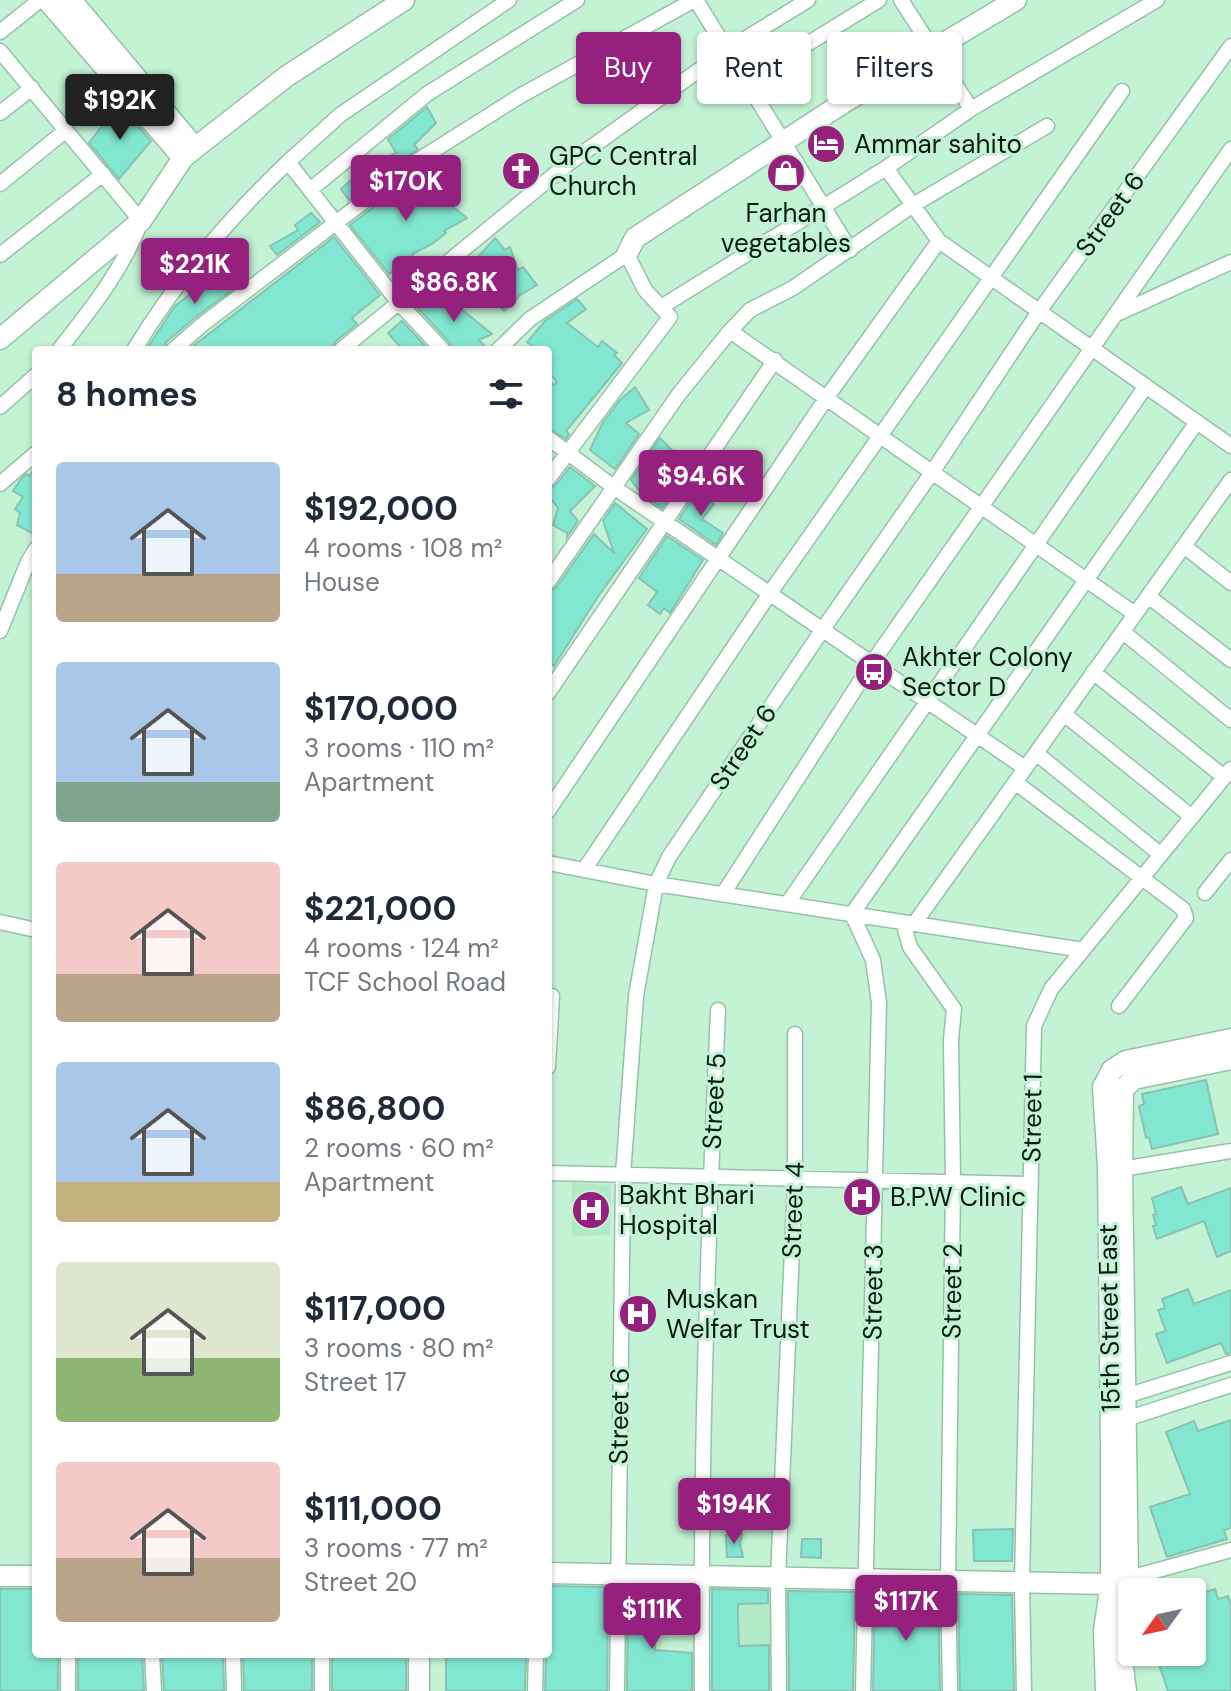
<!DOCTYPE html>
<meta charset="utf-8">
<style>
body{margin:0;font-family:"DM Sans",sans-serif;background:#f2f2f3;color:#1f2937;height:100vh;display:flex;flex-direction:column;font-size:30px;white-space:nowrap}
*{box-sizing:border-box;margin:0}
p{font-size:26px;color:#747a83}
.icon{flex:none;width:44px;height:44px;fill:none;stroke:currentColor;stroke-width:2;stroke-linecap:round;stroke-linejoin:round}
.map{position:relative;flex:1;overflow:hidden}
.panel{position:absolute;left:32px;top:346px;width:520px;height:1312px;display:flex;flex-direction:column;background:#fff;border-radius:8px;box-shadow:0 2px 6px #0004}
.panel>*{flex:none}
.guide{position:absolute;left:576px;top:32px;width:534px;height:72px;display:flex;gap:16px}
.needle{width:52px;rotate:237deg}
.fabs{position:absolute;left:1118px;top:1578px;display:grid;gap:16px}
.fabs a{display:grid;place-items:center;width:88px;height:88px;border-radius:8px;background:#fff;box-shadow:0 2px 6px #0004;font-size:40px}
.price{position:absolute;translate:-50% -68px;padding:0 18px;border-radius:8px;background:#95207e;color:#fff;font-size:26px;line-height:52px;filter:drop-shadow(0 2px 4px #0008)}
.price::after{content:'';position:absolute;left:50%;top:48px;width:24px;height:18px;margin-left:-12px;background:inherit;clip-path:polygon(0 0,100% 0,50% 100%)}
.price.selected{background:#222;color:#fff}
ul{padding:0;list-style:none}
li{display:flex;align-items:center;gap:24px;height:200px;padding:0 24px}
li span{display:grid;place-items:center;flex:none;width:224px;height:160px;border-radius:8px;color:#555}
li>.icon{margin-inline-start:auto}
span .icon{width:96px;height:96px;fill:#fffc;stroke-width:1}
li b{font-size:34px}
h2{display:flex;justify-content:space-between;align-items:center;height:96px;padding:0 24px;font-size:34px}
.tag{padding:0 28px;border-radius:8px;background:#fff;box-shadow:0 2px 6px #0004;font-size:28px;line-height:72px}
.tag.selected{background:#95207e;color:#fff}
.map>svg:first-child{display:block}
.built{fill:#b2e9c7}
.building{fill:#82e7d0;stroke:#89c2b4;stroke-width:2}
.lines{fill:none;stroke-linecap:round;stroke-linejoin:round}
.street-casing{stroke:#95c2a6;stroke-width:17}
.secondary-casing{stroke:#95c2a6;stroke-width:23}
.street{stroke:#fff;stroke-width:14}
.secondary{stroke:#fff;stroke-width:20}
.labels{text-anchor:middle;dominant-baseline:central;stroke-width:6;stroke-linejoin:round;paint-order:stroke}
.poi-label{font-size:26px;fill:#0a1b11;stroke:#c3f2d4;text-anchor:start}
.street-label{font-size:26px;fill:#0a1b11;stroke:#c3f2d4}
</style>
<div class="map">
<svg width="1231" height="1691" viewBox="0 0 1231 1691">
<rect width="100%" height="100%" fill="#c3f2d4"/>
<path class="built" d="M572,1183L611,1185L610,1235L572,1236Z
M738,1603H772L773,1645L739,1646Z"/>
<path class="building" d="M119,104L151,141L119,179L89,143Z
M427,107L436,123L414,145L418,149L349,200L341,189L357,175L353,168L367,156L372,165L396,153L388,139Z
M432,163L439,171L419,187L433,206L442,198L467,218L444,231L446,233L432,244L412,254L414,257L389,274L350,225Z
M311,213L320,222L277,255L270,246L298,230L295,225Z
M334,237L380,295L352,318L357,324L335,342L331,350H188Z
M495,238L505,250L510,247L518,270L523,267L537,285L520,295L504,311L476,279L484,268L477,258Z
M233,267L244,281L197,316L166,342L163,350H146L175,306L194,291L191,287L208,274L214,283Z
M439,291L492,334L479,340L488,350H453L450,343L418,308Z
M577,299L586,309L567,323L598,347L602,341L617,353L614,355L622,363L566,431L569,434L566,439L548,428V380L554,385L557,382L548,371V350H537L527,342L545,321Z
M402,321L429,350H403L388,333Z
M635,387L649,410L626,423L639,434L615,469L590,450L602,424L620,400Z
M660,438L673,451L660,468L680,482L662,508L643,495L631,480Z
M36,467V535L17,525L20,513L15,509L23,497L13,491L21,479L26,474L29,476Z
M570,467L595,486L570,511L578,521L567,537V533L553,525L558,508L548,495V489L555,486Z
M698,491L714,504L702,519L723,533L716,545L679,519Z
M615,503L647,529L597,598L554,666L548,661V592L556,588L594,534L614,553L603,521Z
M667,536L703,560L670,613L664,608L660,614L648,605L657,592L639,578Z
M1206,1080L1218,1134L1152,1149L1149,1137L1146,1138L1139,1106L1144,1104L1142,1094Z
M1181,1187L1188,1204L1231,1188V1251L1217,1257L1204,1221L1157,1239L1153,1226L1156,1225L1153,1215L1156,1214L1152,1198Z
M1188,1289L1194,1304L1231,1290V1353L1226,1354L1221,1343L1167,1363L1156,1334L1166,1331L1158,1310L1165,1308L1162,1299Z
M1231,1420V1528L1224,1530L1227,1539L1167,1557L1150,1507L1190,1494L1166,1432L1194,1421L1198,1431Z
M1013,1529L1012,1561H974L973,1530Z
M742,1534L740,1544L743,1557H727L726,1535Z
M802,1539H821V1558L801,1557Z
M548,1586L608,1587L607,1691H545Z
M628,1588H654L655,1650L692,1653V1691H627Z
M0,1589H36V1654H58V1691H0Z
M712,1589L768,1590V1603L738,1604V1619L739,1646L769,1645V1691H712Z
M1215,1589L1218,1599L1228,1596L1231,1605V1691H1168L1155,1652H1192V1631L1204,1627L1194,1596Z
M788,1591L855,1592L853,1691H789Z
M875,1592L938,1594L940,1691H873Z
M958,1594L1012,1595L1014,1691H960Z
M78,1654H142L144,1691H78Z
M162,1654H223L224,1691H164Z
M243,1654H312V1691H244Z
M332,1654H406V1691H332Z
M446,1654H526L525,1691H446Z"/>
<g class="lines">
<defs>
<path id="street" d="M696,0L850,250
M901,0L971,109
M0,32L40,0
M0,51L141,221C123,270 90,310 59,350
M747,81L879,0
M0,113L32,88
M886,168L939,241L1231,446
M0,184L65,131
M310,190L427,94L577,0
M0,255L103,174
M661,307L886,168L971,109L1157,0
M1119,313L1231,262
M730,331L1135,614
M134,350C177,279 228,219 288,162
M173,350L203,324L417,161L520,96L694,0
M341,350L565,166L727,50L808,0
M443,350L399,303L288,162L340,115L509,0
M498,350L530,319L627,254L645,290L670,317L548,479
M0,407L36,375
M548,438L615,488L1025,768
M0,484L36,453
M1184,546L1231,583
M548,582L679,394L730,331L750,310L793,288L913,205L1047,126
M1148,596L1231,660
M0,631L28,562L36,549
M1123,632L1231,720
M1093,672L1224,777
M548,693L775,360
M1064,714L1192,817
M1036,753L1161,855
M1015,782L1183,909L1186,918L1119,1006
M548,811L827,397L939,241
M548,863L656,884L1083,950
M584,870L770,593L1122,91
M1205,893L1231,860
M723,894L872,663L1231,149
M787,904L1146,386
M0,922L36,930
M903,922L910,947L954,1009L951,1040L953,1182L948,1580L950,1691
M914,924L1231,480
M548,1067L552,996
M1122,1169L1231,1151
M548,1173L1031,1184
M1126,1396L1231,1363
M1126,1419L1231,1385
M1122,1580L1231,1550
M68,1654V1691
M152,1654L154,1691
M233,1654L234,1691
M322,1654V1691
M535,1691L536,1654
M617,1691L623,1175L636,996L656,884L669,857L823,629L933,471L1040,310L1231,46
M702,1691C700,1464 708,1237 718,1010
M779,1691L778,1577L795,1179V1034
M863,1691L879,1003L873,960L852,914L1197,422
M1024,1691L1022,1582L1034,1026L1051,989L1231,769"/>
<path id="secondary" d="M47,0L183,158
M71,0L195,148
M627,254L635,238L843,103L1016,0
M0,339L141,221L183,158L195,148L287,76L404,0
M548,1573L1111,1584
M0,1576H36
M419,1654V1691
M1106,1691L1104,1630L1111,1584V1447L1108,1166L1103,1087L1112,1070L1126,1061L1231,1039
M1126,1691L1120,1644L1128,1579L1122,1169L1123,1089L1134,1079L1231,1059"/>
</defs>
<use href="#street" class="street-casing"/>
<use href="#secondary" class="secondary-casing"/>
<use href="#street" class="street"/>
<use href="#secondary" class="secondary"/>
</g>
<defs>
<symbol id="hotel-disc" viewBox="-11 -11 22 22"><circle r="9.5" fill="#95207e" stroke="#c3f2d4"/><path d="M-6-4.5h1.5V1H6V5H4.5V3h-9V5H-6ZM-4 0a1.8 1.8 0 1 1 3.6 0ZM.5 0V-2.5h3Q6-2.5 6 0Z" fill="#fff"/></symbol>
<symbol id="church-disc" viewBox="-11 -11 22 22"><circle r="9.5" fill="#95207e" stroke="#c3f2d4"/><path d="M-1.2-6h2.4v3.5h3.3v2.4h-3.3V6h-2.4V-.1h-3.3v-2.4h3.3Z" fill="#fff"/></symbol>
<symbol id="shop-disc" viewBox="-11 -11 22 22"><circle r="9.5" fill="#95207e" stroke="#c3f2d4"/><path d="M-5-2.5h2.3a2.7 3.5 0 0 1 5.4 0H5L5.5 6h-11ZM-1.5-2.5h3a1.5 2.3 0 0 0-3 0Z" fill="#fff"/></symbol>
<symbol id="bus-disc" viewBox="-11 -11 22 22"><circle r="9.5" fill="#95207e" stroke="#c3f2d4"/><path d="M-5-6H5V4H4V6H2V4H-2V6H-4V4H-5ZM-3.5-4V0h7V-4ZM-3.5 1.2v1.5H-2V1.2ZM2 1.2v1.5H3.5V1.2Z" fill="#fff"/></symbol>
<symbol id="hospital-disc" viewBox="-11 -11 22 22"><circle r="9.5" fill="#95207e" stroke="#c3f2d4"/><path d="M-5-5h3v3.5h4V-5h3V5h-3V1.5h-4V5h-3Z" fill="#fff"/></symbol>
</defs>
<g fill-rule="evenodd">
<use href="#hotel-disc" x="804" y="122" width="44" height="44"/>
<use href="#church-disc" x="499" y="149" width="44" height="44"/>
<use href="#shop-disc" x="764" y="151" width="44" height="44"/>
<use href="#bus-disc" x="852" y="650" width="44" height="44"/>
<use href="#hospital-disc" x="840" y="1175" width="44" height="44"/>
<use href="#hospital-disc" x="569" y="1188" width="44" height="44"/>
<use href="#hospital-disc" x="616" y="1292" width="44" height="44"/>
</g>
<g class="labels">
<g class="poi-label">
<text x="854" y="144">Ammar sahito</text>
<text x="549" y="156">GPC Central<tspan x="549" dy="30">Church</tspan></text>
<text x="786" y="213" text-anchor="middle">Farhan<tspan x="786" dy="30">vegetables</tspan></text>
<text x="902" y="657">Akhter Colony<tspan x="902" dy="30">Sector D</tspan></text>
<text x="619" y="1195">Bakht Bhari<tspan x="619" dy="30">Hospital</tspan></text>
<text x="890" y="1197">B.P.W Clinic</text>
<text x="666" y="1299">Muskan<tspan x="666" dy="30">Welfar Trust</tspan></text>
</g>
<g class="street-label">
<text transform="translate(1110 214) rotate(-54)">Street 6</text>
<text transform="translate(743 747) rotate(-56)">Street 6</text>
<text transform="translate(714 1101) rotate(-87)">Street 5</text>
<text transform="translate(1032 1118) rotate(-89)">Street 1</text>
<text transform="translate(793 1210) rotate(-88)">Street 4</text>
<text transform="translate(952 1291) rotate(-89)">Street 2</text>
<text transform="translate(873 1292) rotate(-89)">Street 3</text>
<text transform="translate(1109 1318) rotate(-91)">15th Street East</text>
<text transform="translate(619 1416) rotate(-89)">Street 6</text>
</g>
</g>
</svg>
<div class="fabs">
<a><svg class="needle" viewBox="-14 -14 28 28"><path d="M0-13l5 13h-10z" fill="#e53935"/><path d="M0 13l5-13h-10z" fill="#747a83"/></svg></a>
</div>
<b class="price selected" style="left:120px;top:142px">$192K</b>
<b class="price" style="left:406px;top:223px">$170K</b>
<b class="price" style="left:195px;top:306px">$221K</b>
<b class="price" style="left:454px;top:324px">$86.8K</b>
<b class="price" style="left:701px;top:518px">$94.6K</b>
<b class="price" style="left:734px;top:1546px">$194K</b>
<b class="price" style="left:906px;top:1643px">$117K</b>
<b class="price" style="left:652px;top:1651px">$111K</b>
<div class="guide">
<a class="tag selected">Buy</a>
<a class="tag">Rent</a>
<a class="tag">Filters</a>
</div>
<section class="panel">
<h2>8 homes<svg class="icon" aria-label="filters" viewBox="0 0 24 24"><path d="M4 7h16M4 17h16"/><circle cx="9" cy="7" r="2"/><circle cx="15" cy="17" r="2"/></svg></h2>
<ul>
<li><span style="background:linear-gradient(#a9c7e8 70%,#b9a48a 0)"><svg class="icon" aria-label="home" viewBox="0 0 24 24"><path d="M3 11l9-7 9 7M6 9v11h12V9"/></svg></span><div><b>$192,000</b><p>4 rooms · 108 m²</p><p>House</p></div></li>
<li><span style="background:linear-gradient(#a9c7e8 75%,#7fa58c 0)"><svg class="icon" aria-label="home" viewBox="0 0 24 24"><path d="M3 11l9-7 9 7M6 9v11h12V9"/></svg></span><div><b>$170,000</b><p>3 rooms · 110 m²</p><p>Apartment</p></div></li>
<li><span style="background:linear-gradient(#f6c9c9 70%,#b9a48a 0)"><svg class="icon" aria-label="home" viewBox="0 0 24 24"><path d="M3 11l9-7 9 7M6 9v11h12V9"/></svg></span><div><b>$221,000</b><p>4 rooms · 124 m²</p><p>TCF School Road</p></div></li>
<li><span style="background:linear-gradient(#a9c7e8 75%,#c2b280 0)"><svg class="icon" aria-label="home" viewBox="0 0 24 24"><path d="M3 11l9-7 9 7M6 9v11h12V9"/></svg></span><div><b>$86,800</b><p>2 rooms · 60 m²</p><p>Apartment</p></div></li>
<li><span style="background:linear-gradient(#dfe7d0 60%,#8fb573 0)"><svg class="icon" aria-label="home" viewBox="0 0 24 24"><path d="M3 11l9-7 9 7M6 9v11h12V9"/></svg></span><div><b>$117,000</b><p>3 rooms · 80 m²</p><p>Street 17</p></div></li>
<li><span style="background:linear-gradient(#f6c9c9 60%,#b9a48a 0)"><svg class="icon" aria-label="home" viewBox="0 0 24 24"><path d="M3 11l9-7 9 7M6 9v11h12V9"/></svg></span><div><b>$111,000</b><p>3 rooms · 77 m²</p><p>Street 20</p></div></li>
</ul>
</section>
</div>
